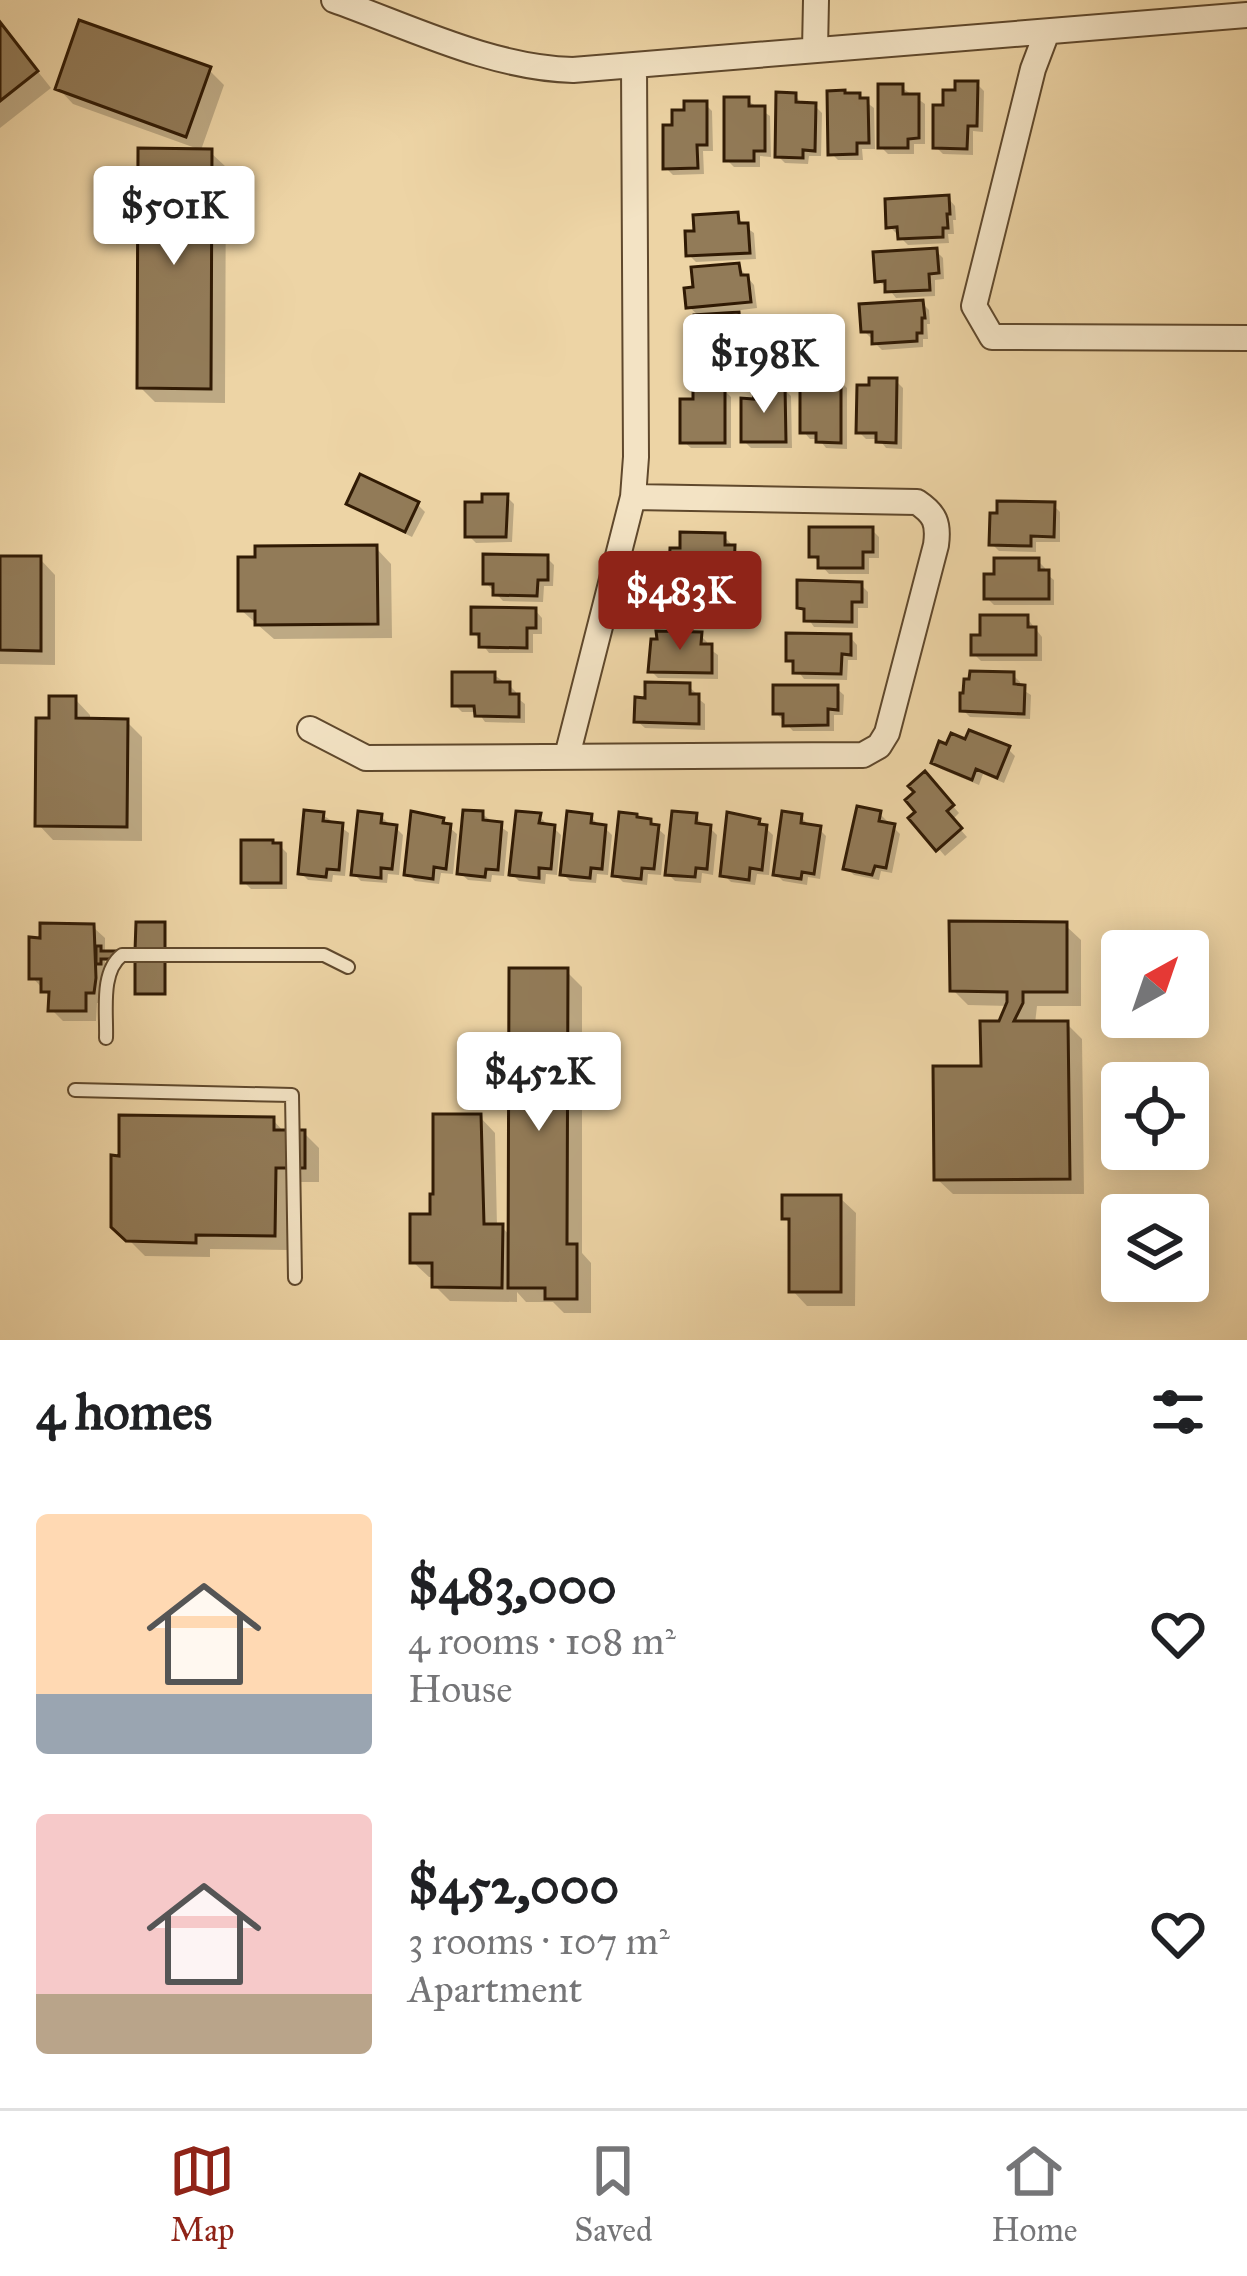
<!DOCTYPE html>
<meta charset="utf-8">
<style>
body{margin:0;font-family:"IM FELL Great Primer",serif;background:#f2f2f2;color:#202124;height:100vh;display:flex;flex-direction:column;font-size:45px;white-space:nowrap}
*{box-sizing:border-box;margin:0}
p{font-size:39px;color:#757577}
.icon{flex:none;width:66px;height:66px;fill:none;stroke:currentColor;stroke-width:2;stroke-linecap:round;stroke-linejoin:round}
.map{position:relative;height:1340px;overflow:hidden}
.details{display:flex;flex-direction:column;background:#fff;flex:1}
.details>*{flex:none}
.needle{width:78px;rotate:40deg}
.buttons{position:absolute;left:1101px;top:930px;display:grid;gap:24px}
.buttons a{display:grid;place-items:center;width:108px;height:108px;border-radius:12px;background:#fff;box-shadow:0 6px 30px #0003;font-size:60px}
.price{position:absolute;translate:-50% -102px;padding:0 27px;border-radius:12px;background:#fff;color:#222;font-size:39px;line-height:78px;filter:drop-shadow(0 3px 6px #0008)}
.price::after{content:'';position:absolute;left:50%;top:72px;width:36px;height:27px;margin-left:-18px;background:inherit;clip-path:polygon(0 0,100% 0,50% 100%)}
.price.current{background:#8f2418;color:#fff}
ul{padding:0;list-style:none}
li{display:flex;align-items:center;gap:36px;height:300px;padding:0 36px}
li span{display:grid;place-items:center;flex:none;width:336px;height:240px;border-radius:12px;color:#555}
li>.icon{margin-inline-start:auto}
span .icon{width:144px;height:144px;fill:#fffc;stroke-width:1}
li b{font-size:51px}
h2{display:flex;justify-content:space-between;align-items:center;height:144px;padding:0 36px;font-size:51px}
.dock{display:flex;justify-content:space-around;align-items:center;height:168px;border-top:3px solid #e0e0e0;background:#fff;font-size:33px;color:#757577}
.dock a{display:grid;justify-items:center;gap:6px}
.dock .current{color:#8f2418}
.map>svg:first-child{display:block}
.shadow{fill:#0003}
.building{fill:#927b58;stroke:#301a04;stroke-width:3}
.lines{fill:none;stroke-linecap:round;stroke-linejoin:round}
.service-casing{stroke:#5f482c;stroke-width:16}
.minor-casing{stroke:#5f482c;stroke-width:28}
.service{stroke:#f3e3c4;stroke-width:12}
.minor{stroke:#f3e3c4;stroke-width:24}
</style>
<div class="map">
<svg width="1247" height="1340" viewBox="0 0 1247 1340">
<rect width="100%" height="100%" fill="#edd4a5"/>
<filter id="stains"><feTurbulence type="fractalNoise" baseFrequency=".00167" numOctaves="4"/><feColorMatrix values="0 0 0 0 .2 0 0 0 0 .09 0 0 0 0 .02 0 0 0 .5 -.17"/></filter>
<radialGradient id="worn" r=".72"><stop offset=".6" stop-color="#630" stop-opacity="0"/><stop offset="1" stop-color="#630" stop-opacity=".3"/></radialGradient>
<path class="shadow" d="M0,24L51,88L0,128Z
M209,70L224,85L201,150L73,104L58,88Z
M977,84L984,91L983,132L973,131V155L943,154L936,147L946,108Z
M901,87L925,104V144H914V154H888L881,147Z
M795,96L802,103L815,106L822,113L821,156H809L808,164L785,163L778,156Z
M858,96L874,108L875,149H862L863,160H838L831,153Z
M747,100L770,116L771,157L760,156V167H734L727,160Z
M705,104L712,111L713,151H703L704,174L673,175L666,168L675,128Z
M210,152L226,167L225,403L155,402L140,387Z
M948,198L955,206L956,220H953L954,234H948L949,243L908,245L901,238V233L897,234L889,226Z
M737,215L744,226L754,233L756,259L696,262L689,255Z
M936,251L943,258L944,279L935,280V296L896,298L888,288L878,281Z
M738,266L754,285L757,308L733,311L745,322V327L750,326L757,333L759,358L699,363L692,356L698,327L697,314L689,307Z
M922,303L929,310L930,324H927L928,339H923V347L882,350L875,343V338H871L864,331Z
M840,381L847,388V449L826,448L819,439H810L803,431Z
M896,381L903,388L902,449L886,448L879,439H866L859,432Z
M784,389L791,396L792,448H751L744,441L757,402Z
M724,390L731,397V448H691L683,441Z
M362,478L418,505L425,512L412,537L357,510L350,503Z
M507,497L514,504L512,542L476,543L468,535Z
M1053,505L1060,512V542H1036V552L999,551L992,544Z
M872,530L879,537V558H869V574H829L812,555Z
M724,536L731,544V548L740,555V580L708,579L728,604V628L667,627L660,620L686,585L673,572Z
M376,548L391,564L392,638L274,639L241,610Z
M547,558L554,565L553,586H544L543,602L503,601L486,583Z
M0,559H40L55,575V665L0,664Z
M1038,561L1045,568V573L1054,580V605H994L987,598Z
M861,585L868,592V608H858V628L814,627L800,607Z
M535,610L542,618V634H533V653H489L474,633Z
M1027,618L1042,637V661H981L974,654Z
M700,635L707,642V647L718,655V679L658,678L651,671Z
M850,637L857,645V660H848L847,680L804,679L789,659Z
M494,675L509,685L516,692V697L525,704V723L485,722L478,712H462L455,705Z
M1013,675L1020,682V688L1031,695L1030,719L970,717L963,710Z
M688,686L696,693V697L705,704V730L645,728L637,721Z
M836,688L844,695L843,715H834V731H793L776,713Z
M75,699L90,715V722H127L142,737V841L53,840L38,824L52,722Z
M1008,749L1015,756L1004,783L983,774L979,785L941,769L934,762Z
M925,775L959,813L952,820L967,837L945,856L912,818L919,812Z
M482,814L508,832L504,876L492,875L491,882L468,880L460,873Z
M880,814L887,821L886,825L893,827L900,834L892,873L881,871L879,880L854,875L847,868Z
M323,815L349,833L345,876L333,875L332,882L308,880L301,873Z
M381,816L388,823V827L396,828L403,835L399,875L388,874L387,883L361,881L354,874Z
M539,816L546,823V827L554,828L561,835L557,875L546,874L545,884L519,881L512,874Z
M590,816L597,823V827L605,828L612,835L608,875L597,874L596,883L570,881L563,874Z
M695,816L702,823V827L710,828L717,835L713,875L702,873L701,883L675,881L668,874Z
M801,817L808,824V827L819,829L826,836L820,879L808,877L807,885L783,881L776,874Z
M442,821L457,834L453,874L441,873L439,884L415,881L408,874Z
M758,821L773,835L769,875L757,874L755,885L731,882L724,875Z
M650,822L665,835L661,875L648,874L647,885L623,882L616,875Z
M280,846L287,853V889H251L244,882Z
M163,925L166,927V995H141L138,993V961H105V1003H97L96,1021H63L51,1009L52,999L32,977L93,927L105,938V954H138Z
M1065,925L1081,940V1006H1037L1035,1024H1067L1082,1039L1084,1194H953L937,1179L1009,1006L968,1005L953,990Z
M566,971L582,987V1253L591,1263V1313H564L553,1302H526L517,1292V1302L450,1301L435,1286V1277H429L413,1262L480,1117L495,1133L497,1227H502L511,1237Z
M273,1120L285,1133H304L319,1148V1182H290L289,1250L210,1249V1257L145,1256L114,1225Z
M840,1198L856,1213L855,1306H807L792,1290V1225L785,1218Z"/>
<path class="building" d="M79,20L211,67L186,137L55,89Z
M0,22L38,71L0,101Z
M955,81H978L977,126H968L967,149L933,148V105H943V90H955Z
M878,84H903V94H919V138L908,139V148H878Z
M845,90V93H860V98H868L869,143H857V154L828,155L827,91Z
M776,92L796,93V102L816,103L815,151L803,150V158L775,157Z
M724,97H749V106H765V151H754V161H724Z
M684,101H707V145H697L698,168L663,169V125H672V110H684Z
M138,148L212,149L211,389L137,388Z
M949,195L950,214H947L948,228H943V237L898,239L897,227L886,228L885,199Z
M738,212L739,223H748L750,253L686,256L685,231H694L693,215Z
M937,248L939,273L929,274L930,290L885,292V281L875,282L873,252Z
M739,263L741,275H748L751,302L686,308L684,288L693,287L691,267Z
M923,300L925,318H922V333H917V341L872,344V332H861L859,304Z
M739,312L740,324L751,323L753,352L689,357V324H694V315Z
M811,378H841V443L816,442V433H800V388H811Z
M869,378H897L896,443L876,442V433H856L857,385H869Z
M753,386H785L786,442H741V398L754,399Z
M693,387H725V443H680V399H693Z
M360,474L419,502L405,532L346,504Z
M482,494H508L506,537H465V502H482Z
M997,501L1055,502L1054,537L1031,536V546L989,545L990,513H997Z
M809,527H873V552H863V568H818V557H809Z
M680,532L725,533V545H735L734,574L669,573L670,548H680Z
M377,545L378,624L255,625V611H238V557H255V546Z
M483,554L548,555V580H538L537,596L493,595V584H483Z
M0,556H41V651L0,650Z
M994,558H1039V570H1049V599H984V574H994Z
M797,580L862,582V602H852V622L804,621V609L797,608Z
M666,582H715V594H722V622H657V601H666Z
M471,607L536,608V628H527V648L479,647V634H471Z
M980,615H1028V627H1036V655H971V635H980Z
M656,631L702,632L701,644H712V673L648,672L651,639H657Z
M786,633L851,634V655L842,654L841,674L793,673V661H786Z
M970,671L1014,672V684L1025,685L1024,714L960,711V693H963L964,679H969Z
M452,672H495V682H510V694H519V717L475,716L474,706H452Z
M645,682L690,683V694H699V724L634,722L635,697L645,698Z
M773,685H838V710L828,709V725L783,726V714H773Z
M49,696H76V718L128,719L127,827L35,826L36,718H49Z
M969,730L1010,746L997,778L976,769L972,780L931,763L939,741L946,744L951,733L965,739Z
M925,771L954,805L947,811L962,828L936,851L908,818L915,812L905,800L914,792L908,786Z
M857,806L881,811L879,821L895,824L886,868L875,866L872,875L843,869Z
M304,810L324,812L323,821L343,823L339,870L327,869L326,877L298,874Z
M463,810L483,811V820L502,822L498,870L486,869L485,877L457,874Z
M358,811L382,814L381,823L397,825L392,869L381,868V878L351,875Z
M411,811L444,818L443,823L451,824L446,869L434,867L433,879L404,875Z
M516,811L541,813L539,823L555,825L551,869L539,868V878L509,875Z
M567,811L592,814L591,823L606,825L602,869L591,868L590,878L560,875Z
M672,811L697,813L696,823L711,825L707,869L696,868L695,877L665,875Z
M782,811L802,814L801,823L821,826L814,874L802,872L801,879L773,875Z
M619,812L637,814V817L651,819V824L659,825L654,869L642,868L641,879L612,876Z
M727,812L760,819L759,824L767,825L762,870L750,868L749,880L720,876Z
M241,840H273V843H281V883H241Z
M949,921L1067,922V992H1023V1003L1014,1021H1068L1070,1179L934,1180L933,1066H981L980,1021H999L1007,1002V992L950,991Z
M136,922H165V994H135V959H101V964H96V946H101V951H135Z
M40,923L94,924L96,978L94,993H86V1011H48L49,992H41V979H29V937L40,938Z
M509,968H568L567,1244H577V1299H545V1288H508Z
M433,1114H481L484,1224H503L502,1288L432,1287V1263H410V1214H430V1194H433Z
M119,1115L274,1117V1130H305V1168H276L275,1236L196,1235V1243L126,1241L111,1227V1155L119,1156Z
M782,1195H841V1292H789V1219H782Z"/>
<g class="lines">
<defs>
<path id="service" d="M106,1038C107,1012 100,972 122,955H324L348,967
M75,1090L292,1095L295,1278"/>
<path id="minor" d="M334,0C410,27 492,68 573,70L1247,15
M1047,32L1033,69L974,306L992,337L1247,338
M815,50L816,0
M310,729L366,758L863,755L879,746L887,733L936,545C939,523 935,514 917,502L633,497
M567,756L633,497L636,457L634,65"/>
</defs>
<use href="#service" class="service-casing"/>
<use href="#minor" class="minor-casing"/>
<use href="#service" class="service"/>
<use href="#minor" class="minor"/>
</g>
<rect width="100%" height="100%" filter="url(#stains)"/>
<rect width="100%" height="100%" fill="url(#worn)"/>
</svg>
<div class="buttons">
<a><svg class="needle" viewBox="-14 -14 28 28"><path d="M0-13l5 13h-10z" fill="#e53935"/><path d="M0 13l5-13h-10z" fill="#757577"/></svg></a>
<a><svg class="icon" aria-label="locate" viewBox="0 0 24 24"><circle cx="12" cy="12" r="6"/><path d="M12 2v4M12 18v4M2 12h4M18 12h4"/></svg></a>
<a><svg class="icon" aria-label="layers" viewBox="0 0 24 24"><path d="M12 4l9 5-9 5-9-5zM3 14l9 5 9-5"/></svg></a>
</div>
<b class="price" style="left:174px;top:268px">$501K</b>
<b class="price" style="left:764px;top:416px">$198K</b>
<b class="price current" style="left:680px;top:653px">$483K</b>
<b class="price" style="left:539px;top:1134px">$452K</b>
</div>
<section class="details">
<h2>4 homes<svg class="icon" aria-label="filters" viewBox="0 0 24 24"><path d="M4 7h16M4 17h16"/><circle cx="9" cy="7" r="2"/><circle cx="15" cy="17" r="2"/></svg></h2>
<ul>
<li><span style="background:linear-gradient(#ffd9b3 75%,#9aa5b1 0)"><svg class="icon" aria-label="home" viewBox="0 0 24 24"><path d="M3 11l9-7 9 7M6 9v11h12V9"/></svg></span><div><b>$483,000</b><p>4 rooms · 108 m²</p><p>House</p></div><svg class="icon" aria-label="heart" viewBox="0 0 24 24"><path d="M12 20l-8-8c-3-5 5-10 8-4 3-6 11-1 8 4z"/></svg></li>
<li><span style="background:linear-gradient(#f6c9c9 75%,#b9a48a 0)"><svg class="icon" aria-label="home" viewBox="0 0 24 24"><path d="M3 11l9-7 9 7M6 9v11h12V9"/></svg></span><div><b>$452,000</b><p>3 rooms · 107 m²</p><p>Apartment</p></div><svg class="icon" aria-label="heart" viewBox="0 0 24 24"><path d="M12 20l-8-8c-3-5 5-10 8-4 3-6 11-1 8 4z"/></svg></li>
</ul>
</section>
<nav class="dock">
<a class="current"><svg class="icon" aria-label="map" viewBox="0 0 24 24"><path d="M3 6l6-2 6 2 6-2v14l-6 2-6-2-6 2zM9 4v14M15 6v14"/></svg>Map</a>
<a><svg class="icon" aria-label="saved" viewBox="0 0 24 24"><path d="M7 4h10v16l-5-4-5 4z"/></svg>Saved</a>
<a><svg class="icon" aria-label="home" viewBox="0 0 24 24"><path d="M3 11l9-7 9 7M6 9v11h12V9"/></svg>Home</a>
</nav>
